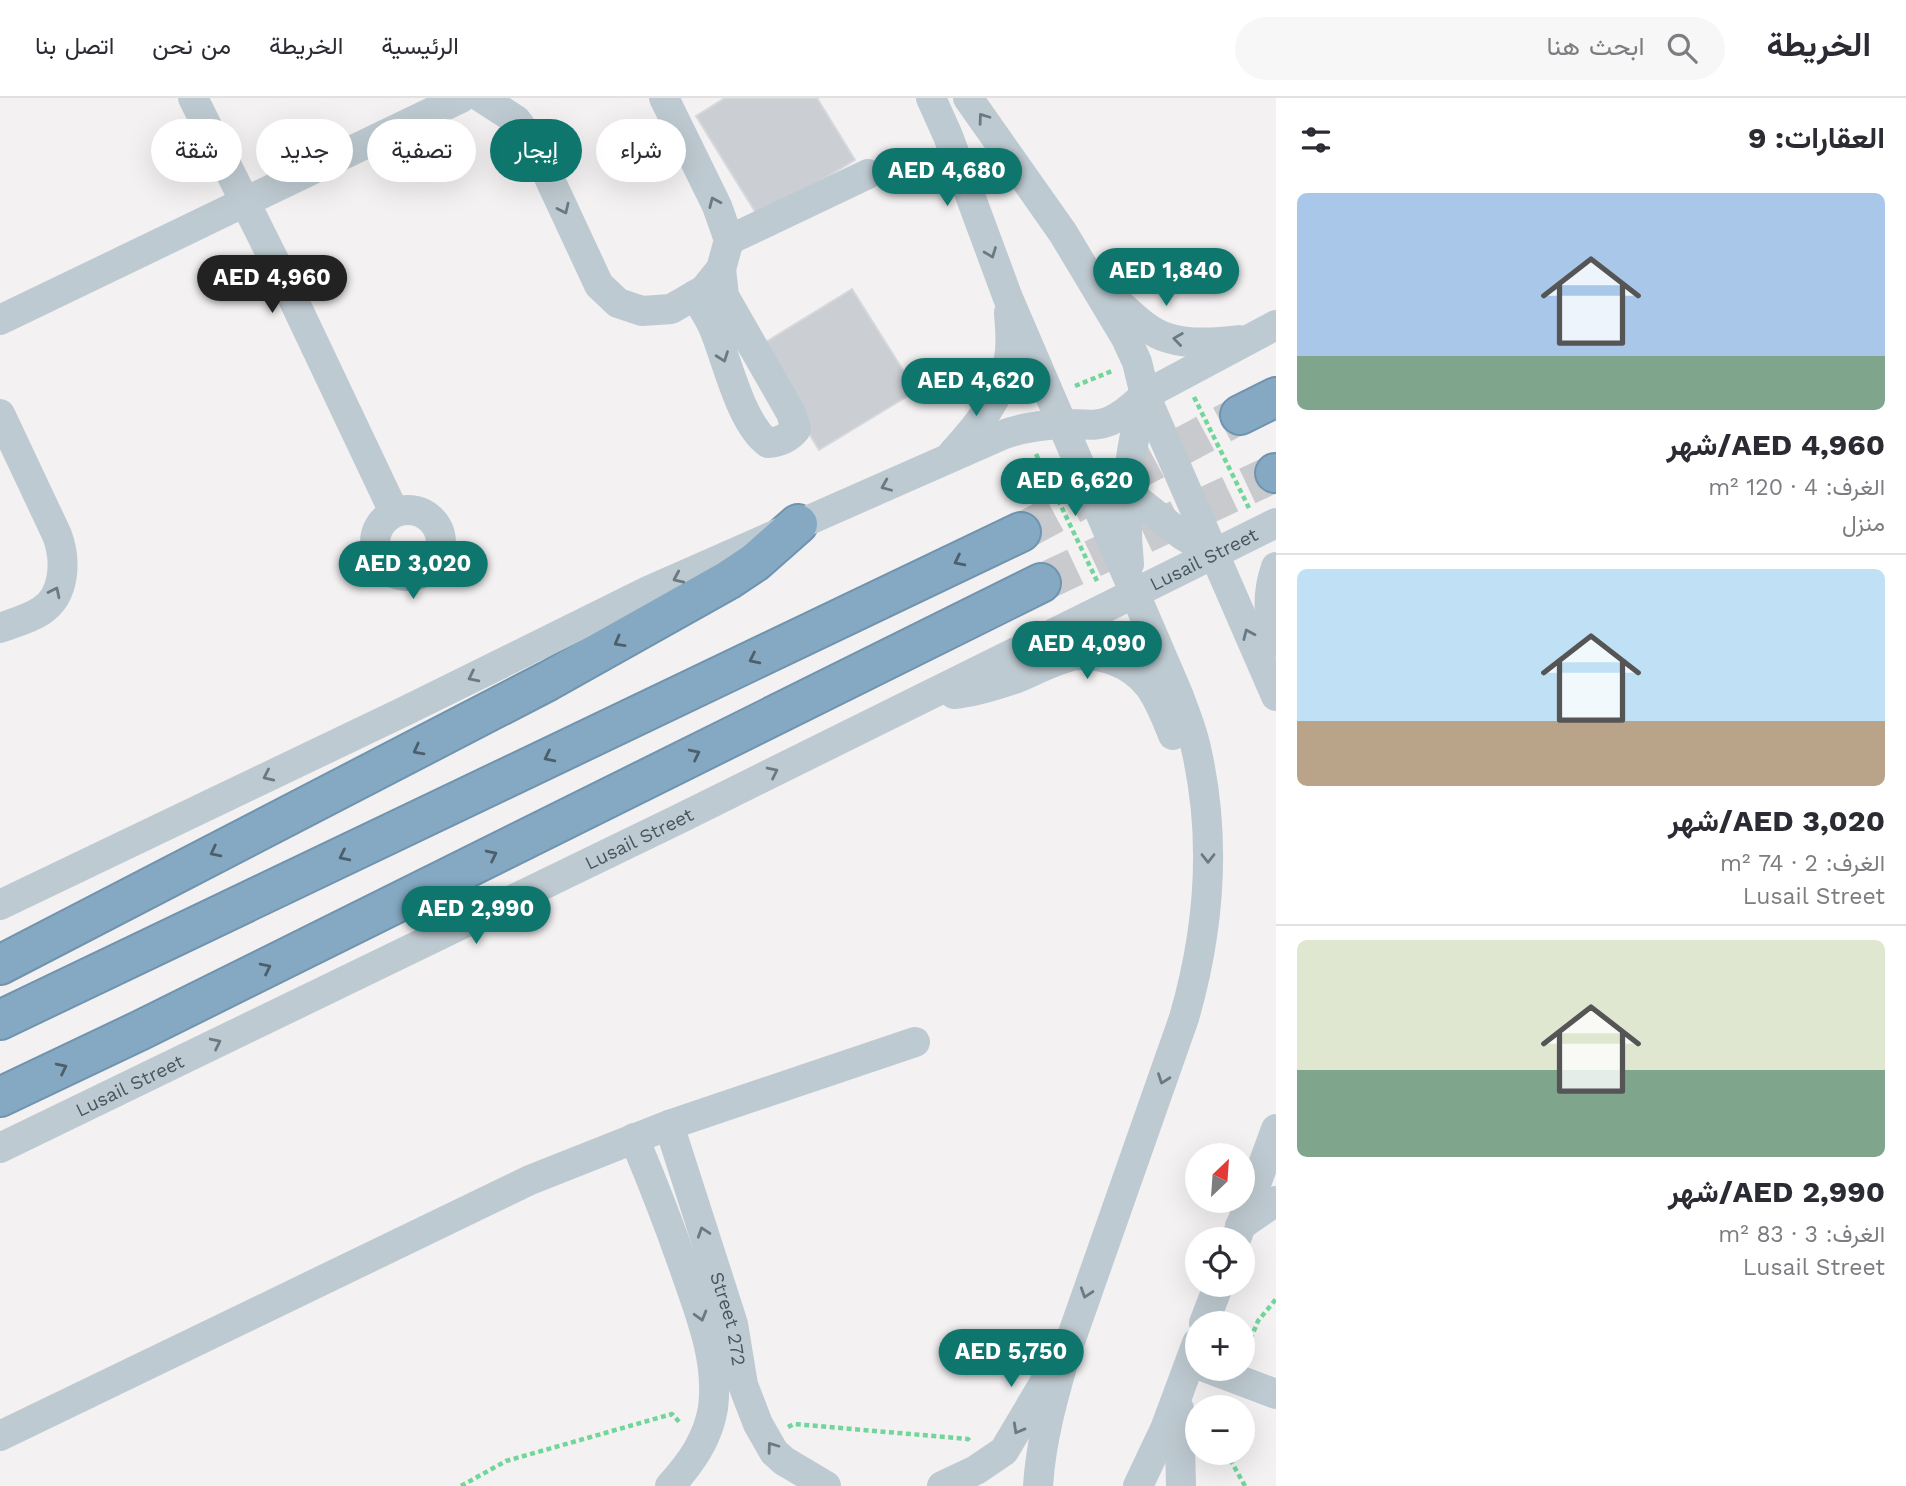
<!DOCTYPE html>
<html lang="ar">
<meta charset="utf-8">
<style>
body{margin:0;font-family:"Work Sans",Vazirmatn,sans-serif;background:#f7f7f7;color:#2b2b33;direction:rtl;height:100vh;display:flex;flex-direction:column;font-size:26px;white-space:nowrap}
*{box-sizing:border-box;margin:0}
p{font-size:23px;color:#7c7c81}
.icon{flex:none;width:38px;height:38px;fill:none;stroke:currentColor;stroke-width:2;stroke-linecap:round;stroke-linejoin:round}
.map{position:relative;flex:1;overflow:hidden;direction:ltr}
.details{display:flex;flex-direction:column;background:#fff;width:630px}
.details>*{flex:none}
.banner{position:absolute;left:21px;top:21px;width:665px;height:63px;direction:rtl;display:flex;gap:14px}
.needle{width:46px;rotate:25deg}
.controls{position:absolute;left:1185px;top:1045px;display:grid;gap:14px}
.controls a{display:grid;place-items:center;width:70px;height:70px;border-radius:50%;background:#fff;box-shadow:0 7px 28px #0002;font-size:35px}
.price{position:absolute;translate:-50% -60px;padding:0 16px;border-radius:24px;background:#0f766e;color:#fff;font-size:23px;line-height:46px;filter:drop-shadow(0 2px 4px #0008)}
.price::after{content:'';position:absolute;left:50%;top:42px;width:21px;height:16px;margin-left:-10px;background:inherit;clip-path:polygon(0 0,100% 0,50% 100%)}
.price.on{background:#222;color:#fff}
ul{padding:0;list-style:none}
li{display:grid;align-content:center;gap:14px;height:371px;padding:0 21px}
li+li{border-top:2px solid #e1e1e2}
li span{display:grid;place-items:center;height:217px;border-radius:10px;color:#555}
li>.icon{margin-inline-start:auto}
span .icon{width:126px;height:126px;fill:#fffc;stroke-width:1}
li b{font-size:30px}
h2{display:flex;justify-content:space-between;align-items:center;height:84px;padding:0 21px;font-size:30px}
.tag{padding:0 24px;border-radius:32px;background:#fff;box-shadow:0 7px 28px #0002;font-size:24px;line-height:63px}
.tag.on{background:#0f766e;color:#fff}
header{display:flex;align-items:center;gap:42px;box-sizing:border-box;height:98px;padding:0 35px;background:#fff;border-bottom:2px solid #e1e1e2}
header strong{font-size:33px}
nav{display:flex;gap:38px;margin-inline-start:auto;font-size:24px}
.search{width:490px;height:63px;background:#f7f7f7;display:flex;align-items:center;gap:18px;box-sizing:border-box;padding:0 24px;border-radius:38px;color:#7c7c81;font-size:26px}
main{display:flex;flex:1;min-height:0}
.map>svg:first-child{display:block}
.building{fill:#cbcfd4;stroke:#d5d8dd;stroke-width:2}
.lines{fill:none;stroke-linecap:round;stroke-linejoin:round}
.highway-tunnel{stroke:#c8cacd;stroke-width:38;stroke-dasharray:38 19;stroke-linecap:butt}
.highway-casing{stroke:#7094af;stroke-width:42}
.path{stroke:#72d59a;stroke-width:4.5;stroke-dasharray:5 3.5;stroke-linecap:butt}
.minor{stroke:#becad1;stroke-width:30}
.highway{stroke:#85a9c3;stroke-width:38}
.oneway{stroke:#6b7a82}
.oneway2{stroke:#4d5f6a}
.labels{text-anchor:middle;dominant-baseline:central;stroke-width:5;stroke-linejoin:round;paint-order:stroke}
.street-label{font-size:19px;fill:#475760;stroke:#fff}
</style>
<header>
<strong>الخريطة</strong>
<div class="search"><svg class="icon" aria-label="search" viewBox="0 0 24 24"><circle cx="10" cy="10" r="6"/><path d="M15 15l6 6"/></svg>ابحث هنا</div>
<nav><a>الرئيسية</a><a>الخريطة</a><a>من نحن</a><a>اتصل بنا</a></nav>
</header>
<main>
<section class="details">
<h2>العقارات: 9<svg class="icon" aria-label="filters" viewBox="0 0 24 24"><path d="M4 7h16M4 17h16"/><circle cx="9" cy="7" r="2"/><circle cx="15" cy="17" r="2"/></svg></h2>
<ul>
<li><span style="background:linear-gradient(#a9c7e8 75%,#7fa58c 0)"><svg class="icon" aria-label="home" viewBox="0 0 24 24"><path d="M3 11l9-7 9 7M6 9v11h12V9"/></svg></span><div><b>AED 4,960/شهر</b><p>الغرف: 4 · 120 m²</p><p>منزل</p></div></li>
<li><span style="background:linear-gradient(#bfe0f5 70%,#b9a48a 0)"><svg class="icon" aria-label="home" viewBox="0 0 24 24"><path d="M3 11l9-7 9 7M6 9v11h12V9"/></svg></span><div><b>AED 3,020/شهر</b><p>الغرف: 2 · 74 m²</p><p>Lusail Street</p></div></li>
<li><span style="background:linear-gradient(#dfe7d0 60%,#7fa58c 0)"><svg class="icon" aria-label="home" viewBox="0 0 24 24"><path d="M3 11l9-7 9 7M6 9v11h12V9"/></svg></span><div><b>AED 2,990/شهر</b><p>الغرف: 3 · 83 m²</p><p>Lusail Street</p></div></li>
</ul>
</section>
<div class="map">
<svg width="1276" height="1388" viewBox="0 0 1276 1388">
<rect width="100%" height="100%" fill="#f3f1f1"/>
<path class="building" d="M725,0H817L855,62L759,120L696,18Z
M852,191L916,293L819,352L756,250Z"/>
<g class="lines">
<path class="highway-tunnel" d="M1021,434L1240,317
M1041,485L1275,375"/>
<defs>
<path id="highway" d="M1240,317L1276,299
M1275,375H1276
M0,867L548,583L728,482L755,464L798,426
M0,922L1021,434
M0,999L141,932L1041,485"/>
</defs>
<use href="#highway" class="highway-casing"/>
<path class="path" d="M1075,288L1112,273
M1194,299L1249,410
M1036,356L1097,483
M1244,1257L1258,1223L1276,1201
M788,1329L794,1326L968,1341L972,1345
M1226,1354L1245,1388
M461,1388L506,1363L672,1316L681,1326"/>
<g class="minor">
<path d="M193,0L285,184L394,414"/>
<path d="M482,0L516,22L532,43L599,187L618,205L642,213L671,211L704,192L721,171L729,142L717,108L664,0"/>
<path d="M931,0L948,38L1008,200L1178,596C1184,612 1191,629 1195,646C1217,738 1210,830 1184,920L1066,1255C1053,1299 1041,1342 1038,1388"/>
<path d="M968,0L1063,135L1126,240L1137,264L1145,297L1276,598"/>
<path d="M729,142L868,76"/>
<path d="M695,197C701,208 709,219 714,231C727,262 741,326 768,345C780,344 789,340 796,331L791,315L724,198L721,171"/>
<path d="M1111,198C1127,212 1146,234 1168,240C1190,247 1216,245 1239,242"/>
<path d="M0,222L461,0"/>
<path d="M0,316L57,437C66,461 66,497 41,513C29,521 13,525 0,530"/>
<path d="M953,355C977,329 1004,296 1009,260C1012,245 1010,230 1009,215"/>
<path d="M1117,386L1182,437L1213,455"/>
<circle cx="408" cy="445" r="33"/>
<path d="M1129,466C1123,407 1128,353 1145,297"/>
<path d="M1276,469C1267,495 1267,518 1276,544"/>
<path d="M954,596C975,594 997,587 1017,580C1035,573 1053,562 1072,558C1100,553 1132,566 1149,588C1160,603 1166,620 1173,637"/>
<path d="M0,807L403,614L648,493L1002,337C1021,330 1041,327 1061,326C1078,325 1093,330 1110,323C1124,317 1134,307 1145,297L1276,227"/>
<path id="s1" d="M669,1027L733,1226L743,1287L758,1326L774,1354L784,1363L826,1388"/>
<path d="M634,1040C653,1085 670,1129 686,1175C701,1218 719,1263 713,1310C708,1341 691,1365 670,1388"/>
<path id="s2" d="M0,1050L683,719L1276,425"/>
<path d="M1240,1128L1276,1103"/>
<path d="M1236,1141L1276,1031"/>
<path d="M1204,1225L1219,1186"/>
<path d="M1207,1270L1276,1296"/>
<path d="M1179,1311L1181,1388"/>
<path d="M0,1338L530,1082L669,1027L915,944"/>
<path d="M942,1388L976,1372L1004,1353L1049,1277"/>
<path d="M1138,1388L1165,1331L1197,1245"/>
</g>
<use href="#highway" class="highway"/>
</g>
<defs><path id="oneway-chevron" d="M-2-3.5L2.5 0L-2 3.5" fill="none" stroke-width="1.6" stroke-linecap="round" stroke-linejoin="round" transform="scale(1.75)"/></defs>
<g class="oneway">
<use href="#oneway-chevron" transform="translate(983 20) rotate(-126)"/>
<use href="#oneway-chevron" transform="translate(714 104) rotate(-114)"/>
<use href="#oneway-chevron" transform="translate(564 111) rotate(65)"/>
<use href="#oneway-chevron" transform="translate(991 155) rotate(69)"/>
<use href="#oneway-chevron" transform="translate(1178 241) rotate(-172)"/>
<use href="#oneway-chevron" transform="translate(723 259) rotate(70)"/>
<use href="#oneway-chevron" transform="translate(886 388) rotate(157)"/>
<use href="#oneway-chevron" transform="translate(678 480) rotate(156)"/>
<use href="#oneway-chevron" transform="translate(55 494) rotate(-64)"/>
<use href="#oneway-chevron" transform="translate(1248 536) rotate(-114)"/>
<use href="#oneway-chevron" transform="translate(473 579) rotate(154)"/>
<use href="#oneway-chevron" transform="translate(773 674) rotate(-26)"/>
<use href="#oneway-chevron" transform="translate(268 678) rotate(155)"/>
<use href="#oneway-chevron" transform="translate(1208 760) rotate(90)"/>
<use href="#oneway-chevron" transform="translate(216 945) rotate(-26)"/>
<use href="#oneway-chevron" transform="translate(1163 981) rotate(110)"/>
<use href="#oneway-chevron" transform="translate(703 1134) rotate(-108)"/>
<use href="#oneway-chevron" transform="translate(1086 1195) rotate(108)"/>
<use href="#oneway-chevron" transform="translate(701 1218) rotate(74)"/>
<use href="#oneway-chevron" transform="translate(1018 1331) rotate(119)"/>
<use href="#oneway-chevron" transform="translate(772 1349) rotate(-126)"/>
</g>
<g class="oneway2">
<use href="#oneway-chevron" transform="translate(959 463) rotate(154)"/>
<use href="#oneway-chevron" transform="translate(619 544) rotate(151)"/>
<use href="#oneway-chevron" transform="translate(754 561) rotate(154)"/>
<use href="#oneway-chevron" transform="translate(418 652) rotate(152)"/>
<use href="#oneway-chevron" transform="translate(695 656) rotate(-26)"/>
<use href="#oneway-chevron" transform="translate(549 659) rotate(154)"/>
<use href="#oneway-chevron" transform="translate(215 754) rotate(153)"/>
<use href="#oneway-chevron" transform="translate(492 757) rotate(-26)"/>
<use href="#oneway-chevron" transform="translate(344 758) rotate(154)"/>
<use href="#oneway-chevron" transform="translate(266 870) rotate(-26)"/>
<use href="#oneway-chevron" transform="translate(62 970) rotate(-26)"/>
</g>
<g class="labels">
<g class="street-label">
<text stroke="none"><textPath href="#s2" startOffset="1340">Lusail Street</textPath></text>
<text stroke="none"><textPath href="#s2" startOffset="710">Lusail Street</textPath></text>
<text stroke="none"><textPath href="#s2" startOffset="144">Lusail Street</textPath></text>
<text stroke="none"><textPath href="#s1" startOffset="203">Street 272</textPath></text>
</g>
</g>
</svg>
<div class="controls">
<a><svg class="needle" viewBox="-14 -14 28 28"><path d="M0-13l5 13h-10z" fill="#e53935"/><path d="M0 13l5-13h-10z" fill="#7c7c81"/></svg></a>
<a><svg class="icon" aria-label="locate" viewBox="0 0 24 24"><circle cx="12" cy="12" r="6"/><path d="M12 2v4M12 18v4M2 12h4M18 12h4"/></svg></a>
<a>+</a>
<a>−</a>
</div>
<b class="price" style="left:947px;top:110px">AED 4,680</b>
<b class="price" style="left:1166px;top:210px">AED 1,840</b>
<b class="price on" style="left:272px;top:217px">AED 4,960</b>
<b class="price" style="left:976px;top:320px">AED 4,620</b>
<b class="price" style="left:1075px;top:420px">AED 6,620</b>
<b class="price" style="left:413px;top:503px">AED 3,020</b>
<b class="price" style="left:1087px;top:583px">AED 4,090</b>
<b class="price" style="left:476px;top:848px">AED 2,990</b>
<b class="price" style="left:1011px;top:1291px">AED 5,750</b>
<div class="banner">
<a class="tag">شراء</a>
<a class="tag on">إيجار</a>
<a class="tag">تصفية</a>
<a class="tag">جديد</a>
<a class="tag">شقة</a>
</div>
</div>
</main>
